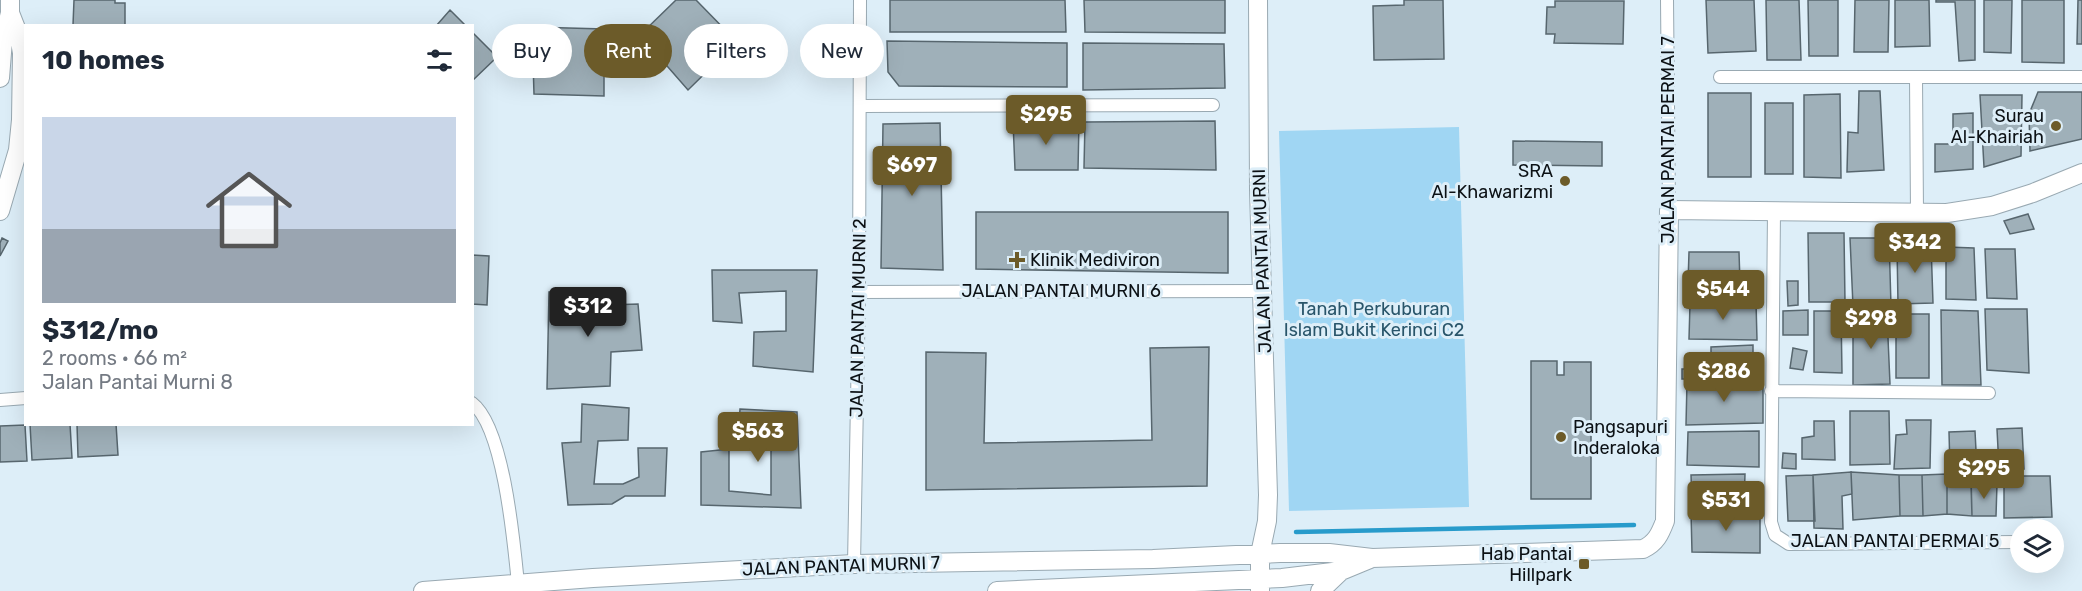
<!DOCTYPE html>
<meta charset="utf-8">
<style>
body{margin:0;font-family:Rubik,sans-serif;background:#f6f6f7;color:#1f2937;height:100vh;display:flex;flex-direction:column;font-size:22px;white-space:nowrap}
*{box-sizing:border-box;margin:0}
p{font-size:20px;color:#747a83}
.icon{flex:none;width:33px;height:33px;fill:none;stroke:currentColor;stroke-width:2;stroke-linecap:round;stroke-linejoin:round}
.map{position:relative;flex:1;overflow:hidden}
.sheet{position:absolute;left:24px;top:24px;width:450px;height:402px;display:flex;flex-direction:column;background:#fff;border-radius:0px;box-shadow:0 6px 24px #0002}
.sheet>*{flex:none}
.guide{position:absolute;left:492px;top:24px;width:570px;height:54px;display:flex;gap:12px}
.buttons{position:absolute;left:2010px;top:519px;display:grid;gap:12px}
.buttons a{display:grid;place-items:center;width:54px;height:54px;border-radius:50%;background:#fff;box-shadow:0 6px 24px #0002;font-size:30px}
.price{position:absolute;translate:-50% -51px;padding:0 14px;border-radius:6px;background:#6c5b29;color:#fff;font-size:20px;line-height:39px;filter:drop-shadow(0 2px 3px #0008)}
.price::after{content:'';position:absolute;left:50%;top:36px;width:18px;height:14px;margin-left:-9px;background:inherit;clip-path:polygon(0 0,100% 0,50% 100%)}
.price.on{background:#222;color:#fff}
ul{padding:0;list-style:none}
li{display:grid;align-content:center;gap:12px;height:318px;padding:0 18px}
li span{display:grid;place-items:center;height:186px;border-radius:0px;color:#555}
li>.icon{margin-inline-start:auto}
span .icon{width:108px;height:108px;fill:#fffc;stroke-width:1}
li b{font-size:26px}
h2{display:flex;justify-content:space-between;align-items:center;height:72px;padding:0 18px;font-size:26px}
.tag{padding:0 21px;border-radius:27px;background:#fff;box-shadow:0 6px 24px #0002;font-size:21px;line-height:54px}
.tag.on{background:#6c5b29;color:#fff}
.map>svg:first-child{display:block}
.green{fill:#a0d6f3}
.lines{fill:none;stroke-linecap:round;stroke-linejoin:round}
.stream{stroke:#289bcb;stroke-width:4.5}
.building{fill:#9fb0b9;stroke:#57666e;stroke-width:1.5}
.street-casing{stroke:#99a9b2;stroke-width:14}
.secondary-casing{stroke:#99a9b2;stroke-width:20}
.street{stroke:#fff;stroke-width:12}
.secondary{stroke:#fff;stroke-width:18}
.poi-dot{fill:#6c5b29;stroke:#ddeef8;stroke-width:2}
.labels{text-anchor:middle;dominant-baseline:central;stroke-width:6;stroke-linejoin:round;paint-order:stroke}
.poi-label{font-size:18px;fill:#0c1115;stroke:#ddeef8;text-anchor:end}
.street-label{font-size:18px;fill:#0c1115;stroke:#ddeef8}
.park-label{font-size:18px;fill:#29556a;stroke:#ddeef8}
</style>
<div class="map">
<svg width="2082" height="591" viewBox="0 0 2082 591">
<rect width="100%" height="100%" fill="#ddeef8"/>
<path class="green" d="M1459,127L1469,507L1289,511L1279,131Z"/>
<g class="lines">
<path class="stream" d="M1296,532L1634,525"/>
</g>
<path class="building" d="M74,0H115V3H125V26L73,25Z
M676,0H696L737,42L688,90L640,35Z
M890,0H1065L1066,32H890Z
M1084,0H1225V33L1085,32Z
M1404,0H1443L1444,59L1374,60L1373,6L1404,5Z
M1706,0H1754L1756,51L1708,53Z
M1766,0H1799L1801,60H1767Z
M1808,0H1838V56H1809Z
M1855,0H1889L1888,52H1854Z
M1895,0H1929L1930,46L1895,47Z
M1936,0H1975V60L1959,61L1955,2H1936Z
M1984,0H2012L2011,53L1984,52Z
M2022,0H2064V63L2022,62Z
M2078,0H2082V44H2077Z
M1555,1H1624L1623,44L1554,43L1555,34H1546L1547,7H1555Z
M450,10L466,26H436Z
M532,27L604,29V96L534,94Z
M472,32L497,57L472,81Z
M887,41L1067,43V87L899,86L888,72Z
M1083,43L1224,44L1225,88L1083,90Z
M1859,91H1880L1884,170L1847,172L1848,132L1858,133Z
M2038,92H2082V139L2030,151L2029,114Z
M1708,93H1751V177H1708Z
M1840,94L1841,178L1804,177V95Z
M1980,95H2022L2021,156L1984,167Z
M1765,103H1793V174H1765Z
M1973,113V169L1935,172V144H1953V114Z
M1013,121L1079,122L1078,170H1015Z
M1215,121L1216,170L1084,168L1085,122Z
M940,123L943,270L881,268L883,124Z
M1513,141L1602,142V166L1513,165Z
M976,212H1228V273L976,269Z
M2028,214L2034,229L2010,234L2004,221Z
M1808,233H1844L1845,302H1809Z
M2,238L8,241L0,256V243Z
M1850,238H1889L1891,306H1853Z
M1931,244L1933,303L1898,304L1897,246Z
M1946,247L1974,248L1976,300L1946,299Z
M1985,249H2015L2017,299L1987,298Z
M1689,252H1739L1740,283H1688Z
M472,255L489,256L487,305L472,304Z
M712,270H817L813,372L753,366L754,332L786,331V291L739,293L742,323L713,321Z
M1787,281H1798V305L1788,306Z
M608,290L607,305L638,304L642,350L611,352L610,386L547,389L549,292Z
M1756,302L1757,340L1689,339L1690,304Z
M1985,309H2027L2029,373L1987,370Z
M1808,310V335H1783V311Z
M1941,310L1978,311L1981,385H1942Z
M1814,311H1841L1842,373L1814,372Z
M1896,314H1929V378H1896Z
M1887,315L1890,384L1853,385V316Z
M1753,345V372H1711V347Z
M1209,347L1207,486L926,490V352L986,353L984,443L1152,440L1150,348Z
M1793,348L1807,351L1803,370L1790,368Z
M1531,361H1557V375H1564V362H1591V499H1531Z
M1682,369H1699V379H1682Z
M1687,382H1763V423L1686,425Z
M582,404L629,408L628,440L598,441L594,484H623L639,477L638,448H667L665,496H625L612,504L568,505L562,443L581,442Z
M740,409L797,412L801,508L701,505V452L729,449V491L771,495V440L738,441Z
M1850,411H1889L1890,464L1850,465Z
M1906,420H1931L1930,468L1894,469L1896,435L1907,434Z
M1814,421H1834L1835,460L1802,459V438L1814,436Z
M30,424H70L72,458L32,460Z
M77,424H116L118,455L78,457Z
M25,425L27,461L0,462V426Z
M2022,428L2024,469L1999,468L1997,429Z
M1759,431V467L1687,465L1688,432Z
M1975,431L1977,470L1950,468L1949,432Z
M1783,453L1796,454V469L1782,468Z
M1851,472L1852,494L1842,496L1843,529L1814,528L1813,475Z
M1851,472L1899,475L1900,516L1853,520Z
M1745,474L1744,504L1692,503L1691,475Z
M1947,474V514L1923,516L1922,475Z
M1947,474L1971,475L1972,516L1947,514Z
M1813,475L1815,521H1788L1786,476Z
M1899,475H1922L1923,516H1900Z
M2004,476H2050L2052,517L2004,518Z
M1971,484H1997L1996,516H1972Z
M1760,511V553L1692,552L1691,512Z"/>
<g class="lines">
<defs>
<path id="street" d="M1667,0L1669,210
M1720,77H2082
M1916,77L1917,213
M861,106L1213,105
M1774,212L1771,522L1775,535L1789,544L2017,542
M859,292L1263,291
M1771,391L1989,393
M0,400L26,398
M472,403C504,427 514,544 518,584
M854,564L859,292L860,0"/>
<path id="secondary" d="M1258,0L1259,190L1268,495L1267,521L1260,554V591
M0,78L3,40L10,13V0
M0,211L18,150L21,120L22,53L19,36L10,13
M423,591L593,578L854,564L1153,559L1280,553H1329L1372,558L1643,549C1656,543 1660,534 1665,521L1669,210L1947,213L1992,206L2033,193L2082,173
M997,591L1282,578L1341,571L1370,559
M1320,591L1341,571"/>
</defs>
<use href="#street" class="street-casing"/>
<use href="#secondary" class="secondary-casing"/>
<use href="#street" class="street"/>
<use href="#secondary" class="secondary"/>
</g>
<g class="poi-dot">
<circle cx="2056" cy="126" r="6"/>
<circle cx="1565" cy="181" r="6"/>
<path d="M1014 251h6v6h6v6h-6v6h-6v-6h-6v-6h6z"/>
<circle cx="1561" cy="437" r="6"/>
<rect x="1578" y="558" width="12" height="12" rx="3"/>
</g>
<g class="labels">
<g class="poi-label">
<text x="2044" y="116">Surau<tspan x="2044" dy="21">Al-Khairiah</tspan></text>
<text x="1553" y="171">SRA<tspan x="1553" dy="21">Al-Khawarizmi</tspan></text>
<text x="1030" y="260" text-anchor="start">Klinik Mediviron</text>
<text x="1573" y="427" text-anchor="start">Pangsapuri<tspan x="1573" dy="21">Inderaloka</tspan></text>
<text x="1572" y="554">Hab Pantai<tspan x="1572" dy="21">Hillpark</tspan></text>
</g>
<g class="street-label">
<text transform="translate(1668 140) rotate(-90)">JALAN PANTAI PERMAI 7</text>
<text transform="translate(1262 261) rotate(-92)">JALAN PANTAI MURNI</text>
<text x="1061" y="291">JALAN PANTAI MURNI 6</text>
<text transform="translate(858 318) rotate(-89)">JALAN PANTAI MURNI 2</text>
<text x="1895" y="541">JALAN PANTAI PERMAI 5</text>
<text transform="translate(841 566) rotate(-2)">JALAN PANTAI MURNI 7</text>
</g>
<g class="park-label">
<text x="1374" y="309">Tanah Perkuburan<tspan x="1374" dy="21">Islam Bukit Kerinci C2</tspan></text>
</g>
</g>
</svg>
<div class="buttons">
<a><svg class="icon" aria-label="layers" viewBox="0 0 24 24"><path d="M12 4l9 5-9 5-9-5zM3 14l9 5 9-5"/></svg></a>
</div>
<b class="price" style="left:1046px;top:146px">$295</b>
<b class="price" style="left:912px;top:197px">$697</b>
<b class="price" style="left:1915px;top:274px">$342</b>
<b class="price" style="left:1723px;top:321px">$544</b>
<b class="price on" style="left:588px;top:338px">$312</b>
<b class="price" style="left:1871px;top:350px">$298</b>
<b class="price" style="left:1724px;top:403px">$286</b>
<b class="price" style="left:758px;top:463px">$563</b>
<b class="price" style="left:1984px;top:500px">$295</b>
<b class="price" style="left:1726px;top:532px">$531</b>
<div class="guide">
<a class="tag">Buy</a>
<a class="tag on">Rent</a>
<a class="tag">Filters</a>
<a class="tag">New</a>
</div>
<section class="sheet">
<h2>10 homes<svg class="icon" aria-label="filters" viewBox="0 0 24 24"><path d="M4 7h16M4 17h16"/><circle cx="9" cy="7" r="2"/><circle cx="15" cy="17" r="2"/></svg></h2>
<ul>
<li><span style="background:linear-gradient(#c9d6e8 60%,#9aa5b1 0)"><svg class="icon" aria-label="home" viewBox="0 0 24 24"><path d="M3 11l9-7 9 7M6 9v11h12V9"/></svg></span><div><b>$312/mo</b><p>2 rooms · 66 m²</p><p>Jalan Pantai Murni 8</p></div></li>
</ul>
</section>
</div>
